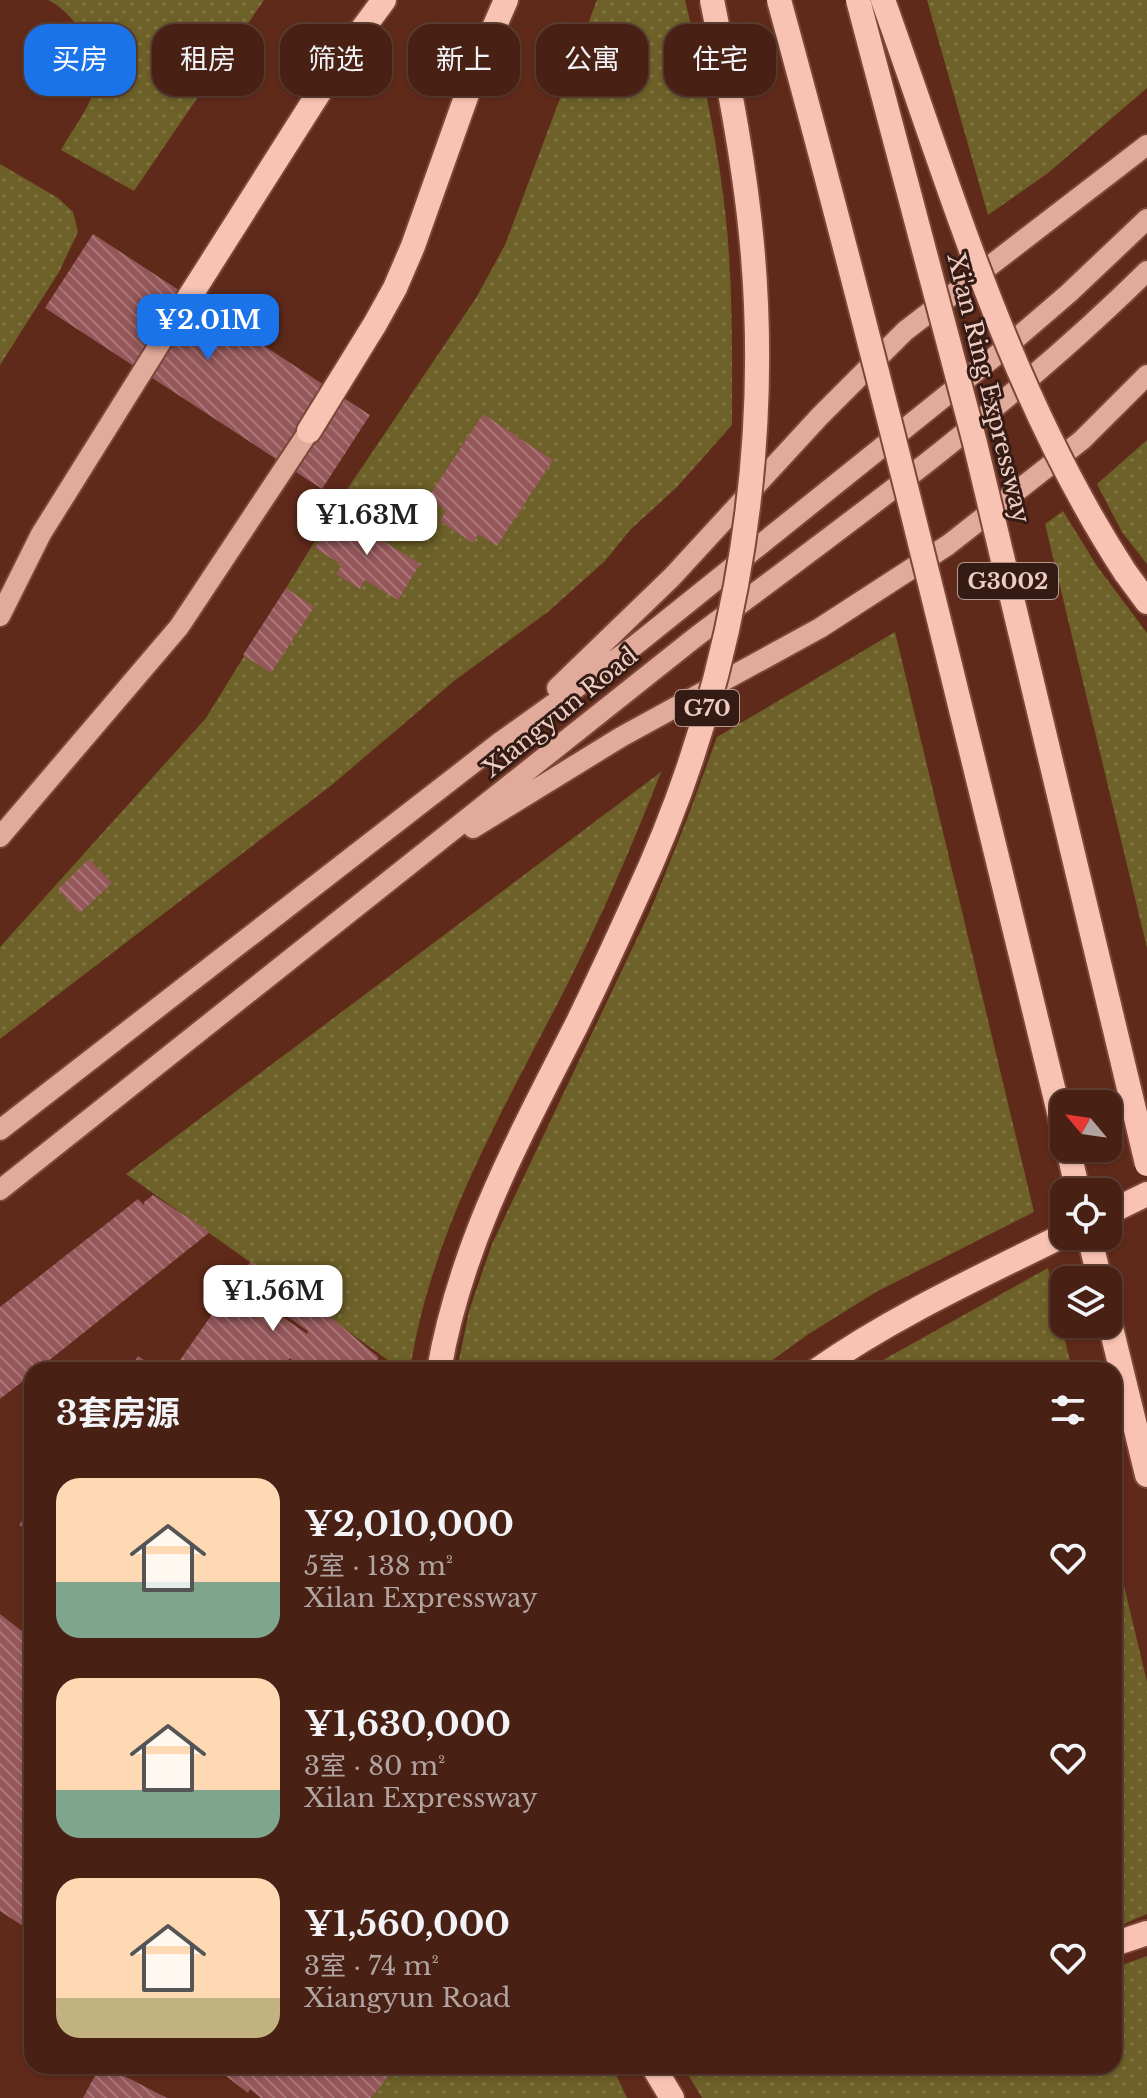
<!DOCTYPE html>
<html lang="zh">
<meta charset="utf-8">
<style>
body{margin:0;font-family:"Libre Baskerville","Noto Sans SC",serif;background:#4f281d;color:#f1f3f6;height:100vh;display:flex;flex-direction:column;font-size:30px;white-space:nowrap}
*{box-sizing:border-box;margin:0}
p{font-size:26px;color:#b1a3a0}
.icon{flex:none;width:44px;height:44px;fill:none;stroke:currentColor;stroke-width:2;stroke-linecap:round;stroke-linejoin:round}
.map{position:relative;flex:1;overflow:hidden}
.sheet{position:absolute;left:24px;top:1362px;width:1098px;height:712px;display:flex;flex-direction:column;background:#482014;border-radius:24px;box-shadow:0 2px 6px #0004,0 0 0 2px #603e34}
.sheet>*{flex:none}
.banner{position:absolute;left:24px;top:24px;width:1100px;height:72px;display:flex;gap:16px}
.needle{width:52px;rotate:299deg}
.fabs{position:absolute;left:1050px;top:1090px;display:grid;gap:16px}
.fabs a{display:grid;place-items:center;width:72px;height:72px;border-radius:16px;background:#482014;box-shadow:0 2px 6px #0004,0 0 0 2px #603e34;font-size:40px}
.price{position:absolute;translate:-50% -68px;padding:0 18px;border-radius:16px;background:#fff;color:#222;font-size:26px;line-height:52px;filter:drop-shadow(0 2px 4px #0008)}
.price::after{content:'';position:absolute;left:50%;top:48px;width:24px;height:18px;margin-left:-12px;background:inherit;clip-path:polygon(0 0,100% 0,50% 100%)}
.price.active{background:#1a73e8;color:#fff}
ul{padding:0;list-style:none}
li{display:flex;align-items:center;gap:24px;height:200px;padding:0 32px}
li span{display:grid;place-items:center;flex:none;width:224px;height:160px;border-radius:24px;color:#555}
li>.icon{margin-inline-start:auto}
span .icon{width:96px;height:96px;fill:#fffc;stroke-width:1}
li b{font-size:34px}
h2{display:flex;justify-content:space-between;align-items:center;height:96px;padding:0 32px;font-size:34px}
.pill{padding:0 28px;border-radius:24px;background:#482014;box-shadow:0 2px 6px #0004,0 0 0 2px #603e34;font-size:28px;line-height:72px}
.pill.active{background:#1a73e8;color:#fff}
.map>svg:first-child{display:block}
.grass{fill:url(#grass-dots)}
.building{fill:url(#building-back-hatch)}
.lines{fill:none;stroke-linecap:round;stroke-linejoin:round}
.major-casing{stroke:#7a4739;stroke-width:24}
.highway-casing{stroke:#7a4739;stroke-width:28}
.major{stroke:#e2aa9a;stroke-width:20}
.highway{stroke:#f9c3b3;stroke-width:24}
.highway-bridge-casing{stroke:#7a4739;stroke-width:28;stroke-linecap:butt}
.highway-bridge{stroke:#f9c3b3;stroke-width:24}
.labels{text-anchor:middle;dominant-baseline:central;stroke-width:6;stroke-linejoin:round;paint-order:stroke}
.shield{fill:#341c15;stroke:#b7988f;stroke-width:2}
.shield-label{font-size:22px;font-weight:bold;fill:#efcdc3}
.street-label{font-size:24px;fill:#efcdc3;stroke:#341c15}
</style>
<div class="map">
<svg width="1147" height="2098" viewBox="0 0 1147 2098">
<defs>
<pattern id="grass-dots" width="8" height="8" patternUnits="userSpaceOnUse" patternTransform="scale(2)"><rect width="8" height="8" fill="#6d6028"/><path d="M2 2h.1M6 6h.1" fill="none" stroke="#827646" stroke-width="1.8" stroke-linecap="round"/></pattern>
<pattern id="building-back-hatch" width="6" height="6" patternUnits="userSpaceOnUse" patternTransform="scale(2)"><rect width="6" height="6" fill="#95575a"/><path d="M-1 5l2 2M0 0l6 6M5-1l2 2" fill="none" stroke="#a97677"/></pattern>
</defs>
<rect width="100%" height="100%" fill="#602a1b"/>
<path class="grass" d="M48,0H264L134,191L61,150C85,108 118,77 80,30C71,17 62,7 48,0Z
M597,0H685C703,75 720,153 727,229C733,295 732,360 732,425L677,487L630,530L605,561L549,611L454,681L333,784L0,1039V947L206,718L342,497L476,298L505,245Z
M927,0H1147V88L1048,173L988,215Z
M0,164L58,198L73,212L78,232L59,272L0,365Z
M1147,440V564L1122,532L1097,484Z
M1063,511L1097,566L1147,633V948L1045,524Z
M895,632L1034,1212L876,1292L807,1335L759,1370H457L469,1311L492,1244L651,909L687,819L717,737Z
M661,772C632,846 601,918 565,989C502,1112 431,1232 410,1370H402L126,1174Z
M1048,1268L1072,1370H865Z
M1114,1544L1147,1682V1914L1114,1928Z
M1147,1956V2098H702L683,2066H1114V1968Z
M394,2066H612L627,2098H371Z"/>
<path class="building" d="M93,234L370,415L322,489L45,308Z
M483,414L553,460L497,546L478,534L473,543L440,521L446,510L428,498Z
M338,512L420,564L398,600L365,580L360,589L336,574L342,565L315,548Z
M286,588L314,607L271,673L243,655Z
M89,859L112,883L80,913L58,889Z
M153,1195L210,1232L37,1370H32V1374L0,1399V1307L138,1199L144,1205V1202Z
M251,1261L322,1310L378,1357V1370H304L290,1358L281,1370H173L234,1283L307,1334L308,1331L237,1281Z
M138,1356L158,1370H129Z
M32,1507V1534L19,1525Z
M0,1614L32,1639V1932L0,1911Z
M100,2066H105L167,2098H83Z
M213,2066H396L371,2098H261L250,2089L248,2093Z"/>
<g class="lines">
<defs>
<path id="major" d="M0,616L41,534L166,334
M557,688L672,577L820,416L905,331L1147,145
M473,828L621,737L820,628L948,545L1082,440L1147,375
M0,837L179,627L309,431
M0,1130L499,743L633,647L1004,349L1069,293L1147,219
M0,1190L697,636C852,521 1009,407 1147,271"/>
<path id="highway" d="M166,334L341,58L384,0
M309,431L375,324L395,288L413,246L476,69L506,0
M1125,572L1147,602
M1068,1148L1078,1192
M1108,1213L1147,1194
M1089,1236L1100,1280
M1108,1315L1147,1475
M817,1370C894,1316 980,1277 1064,1235
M1114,1944L1147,1933
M653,2066L672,2098"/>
</defs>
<use href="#major" class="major-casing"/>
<use href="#highway" class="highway-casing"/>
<use href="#major" class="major"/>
<use href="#highway" class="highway"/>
<defs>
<path id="highway-bridge" d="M779,0C882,376 972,755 1064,1133
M858,0L975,443L1147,1164
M883,0C953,195 1011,397 1125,572
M439,1370C461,1243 519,1138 577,1024C597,983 616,942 635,900C729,700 771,476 753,256C746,170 729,85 712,0"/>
</defs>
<use href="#highway-bridge" class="highway-bridge-casing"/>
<use href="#highway-bridge" class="highway-bridge"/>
</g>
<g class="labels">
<g class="shield">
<rect x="958" y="563" width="100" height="36" rx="6"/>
<rect x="675" y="690" width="64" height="36" rx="6"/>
</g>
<g class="shield-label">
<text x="1008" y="581">G3002</text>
<text x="707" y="708">G70</text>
</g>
<g class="street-label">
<text transform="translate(989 388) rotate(76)">Xi'an Ring Expressway</text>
<text transform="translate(560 712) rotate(-39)">Xiangyun Road</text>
</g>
</g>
</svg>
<div class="fabs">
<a><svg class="needle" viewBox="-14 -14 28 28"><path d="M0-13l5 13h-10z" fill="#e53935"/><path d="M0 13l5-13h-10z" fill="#b1a3a0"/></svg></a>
<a><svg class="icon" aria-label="locate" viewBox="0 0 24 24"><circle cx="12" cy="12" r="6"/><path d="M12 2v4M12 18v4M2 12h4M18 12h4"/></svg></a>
<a><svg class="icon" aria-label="layers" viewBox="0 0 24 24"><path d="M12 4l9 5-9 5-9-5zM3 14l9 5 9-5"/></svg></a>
</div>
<b class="price active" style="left:208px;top:362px">¥2.01M</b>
<b class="price" style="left:367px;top:557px">¥1.63M</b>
<b class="price" style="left:273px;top:1333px">¥1.56M</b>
<div class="banner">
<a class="pill active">买房</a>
<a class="pill">租房</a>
<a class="pill">筛选</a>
<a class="pill">新上</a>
<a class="pill">公寓</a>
<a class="pill">住宅</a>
</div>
<section class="sheet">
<h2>3套房源<svg class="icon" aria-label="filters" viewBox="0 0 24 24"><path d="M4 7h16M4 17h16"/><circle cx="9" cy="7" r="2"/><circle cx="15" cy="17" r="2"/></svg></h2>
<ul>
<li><span style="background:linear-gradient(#ffd9b3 65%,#7fa58c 0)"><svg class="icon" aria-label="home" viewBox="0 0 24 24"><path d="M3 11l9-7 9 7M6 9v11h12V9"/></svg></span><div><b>¥2,010,000</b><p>5室 · 138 m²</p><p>Xilan Expressway</p></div><svg class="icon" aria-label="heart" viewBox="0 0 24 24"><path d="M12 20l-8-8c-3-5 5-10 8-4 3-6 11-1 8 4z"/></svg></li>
<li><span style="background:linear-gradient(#ffd9b3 70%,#7fa58c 0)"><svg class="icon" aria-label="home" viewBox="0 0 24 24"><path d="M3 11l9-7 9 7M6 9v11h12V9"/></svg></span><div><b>¥1,630,000</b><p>3室 · 80 m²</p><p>Xilan Expressway</p></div><svg class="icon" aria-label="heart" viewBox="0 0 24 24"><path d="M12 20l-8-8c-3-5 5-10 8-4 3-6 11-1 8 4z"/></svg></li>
<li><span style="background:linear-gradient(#ffd9b3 75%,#c2b280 0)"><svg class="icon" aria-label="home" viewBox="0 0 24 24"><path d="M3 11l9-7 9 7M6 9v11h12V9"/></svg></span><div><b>¥1,560,000</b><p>3室 · 74 m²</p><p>Xiangyun Road</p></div><svg class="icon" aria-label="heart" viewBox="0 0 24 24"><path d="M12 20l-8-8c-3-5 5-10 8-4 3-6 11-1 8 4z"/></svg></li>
</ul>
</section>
</div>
